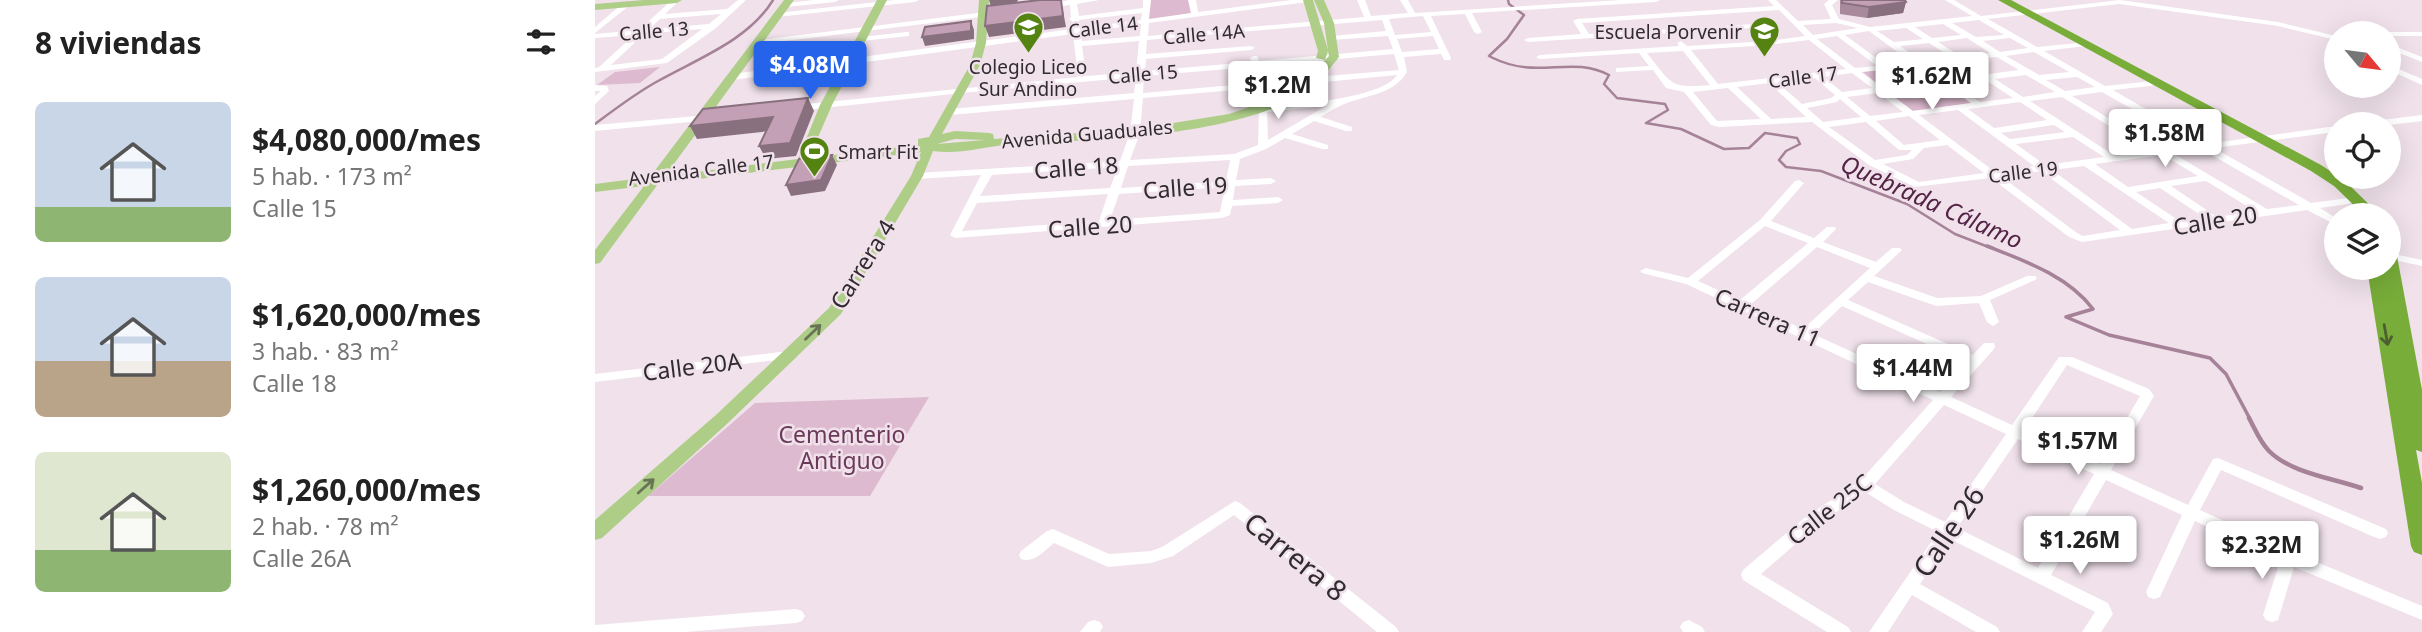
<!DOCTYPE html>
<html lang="es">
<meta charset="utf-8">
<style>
body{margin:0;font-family:"Noto Sans",sans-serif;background:#f2f2f2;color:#222;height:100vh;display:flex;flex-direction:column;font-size:26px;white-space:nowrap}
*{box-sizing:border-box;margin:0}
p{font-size:23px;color:#767676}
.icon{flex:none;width:38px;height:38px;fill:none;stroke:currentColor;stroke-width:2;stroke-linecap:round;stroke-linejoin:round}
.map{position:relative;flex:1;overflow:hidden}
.sheet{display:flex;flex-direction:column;background:#fff;width:595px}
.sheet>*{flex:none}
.needle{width:46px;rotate:119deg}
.tools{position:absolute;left:1729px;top:21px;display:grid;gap:14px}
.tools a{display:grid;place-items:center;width:77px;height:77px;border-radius:50%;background:#fff;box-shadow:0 7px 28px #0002;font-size:35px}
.price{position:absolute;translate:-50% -60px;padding:0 16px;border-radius:7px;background:#fff;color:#222;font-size:23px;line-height:46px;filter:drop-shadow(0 2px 4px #0008)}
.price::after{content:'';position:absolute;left:50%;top:42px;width:21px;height:16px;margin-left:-10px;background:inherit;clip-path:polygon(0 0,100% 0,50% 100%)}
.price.active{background:#2563eb;color:#fff}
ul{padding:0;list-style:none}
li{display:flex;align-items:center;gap:21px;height:175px;padding:0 35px}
li span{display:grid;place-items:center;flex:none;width:196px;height:140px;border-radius:10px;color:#555}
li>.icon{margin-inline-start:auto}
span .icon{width:84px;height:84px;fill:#fffc;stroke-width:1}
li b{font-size:30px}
h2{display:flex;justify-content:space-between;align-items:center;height:84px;padding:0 35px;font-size:30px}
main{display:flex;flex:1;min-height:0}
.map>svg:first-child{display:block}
.green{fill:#ddbad0}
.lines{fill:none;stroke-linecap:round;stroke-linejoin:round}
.stream-far2{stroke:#a58298;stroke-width:2.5}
.stream-far1{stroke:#a58298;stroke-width:3.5}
.stream{stroke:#a58298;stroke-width:4.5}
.minor{fill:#fff;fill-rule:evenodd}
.major{fill:#aece88;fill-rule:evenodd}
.highway{fill:#78ad39;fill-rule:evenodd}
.wall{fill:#a98a9d}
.shaded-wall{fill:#89707f}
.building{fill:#c4a0b6;stroke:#89707f;stroke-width:2}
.oneway{stroke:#697456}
.oneway2{stroke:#4d5f32}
.labels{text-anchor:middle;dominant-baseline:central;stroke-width:5;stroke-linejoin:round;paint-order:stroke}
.far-street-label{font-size:19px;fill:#302b2e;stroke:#f0e1ea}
.far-poi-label{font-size:19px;fill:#302b2e;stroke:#f0e1ea;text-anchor:end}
.street-label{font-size:23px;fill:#302b2e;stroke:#f0e1ea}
.park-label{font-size:23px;fill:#6b3a5b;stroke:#f0e1ea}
.water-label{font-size:24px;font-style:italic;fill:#532445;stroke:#f0e1ea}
.near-street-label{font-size:28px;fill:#302b2e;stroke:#f0e1ea}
</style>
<main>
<section class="sheet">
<h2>8 viviendas<svg class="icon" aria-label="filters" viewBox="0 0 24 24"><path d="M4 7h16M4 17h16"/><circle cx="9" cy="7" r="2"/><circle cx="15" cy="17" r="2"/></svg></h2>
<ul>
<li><span style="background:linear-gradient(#c9d6e8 75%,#8fb573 0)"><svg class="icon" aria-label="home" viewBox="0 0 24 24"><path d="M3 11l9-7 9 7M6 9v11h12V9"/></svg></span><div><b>$4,080,000/mes</b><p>5 hab. · 173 m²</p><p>Calle 15</p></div></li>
<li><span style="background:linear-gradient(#c9d6e8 60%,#b9a48a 0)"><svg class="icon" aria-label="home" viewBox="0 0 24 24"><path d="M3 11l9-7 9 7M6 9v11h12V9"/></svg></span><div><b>$1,620,000/mes</b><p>3 hab. · 83 m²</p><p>Calle 18</p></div></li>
<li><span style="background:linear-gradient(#dfe7d0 70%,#8fb573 0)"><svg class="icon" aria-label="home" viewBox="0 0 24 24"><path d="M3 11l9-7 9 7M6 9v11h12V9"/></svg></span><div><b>$1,260,000/mes</b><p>2 hab. · 78 m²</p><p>Calle 26A</p></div></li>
</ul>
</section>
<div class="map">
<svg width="1827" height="632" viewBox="0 0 1827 632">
<rect width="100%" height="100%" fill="#f0e1ea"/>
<path class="green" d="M554,0H594L596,14L554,20Z
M1323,66L1377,103L1317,111L1268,72Z
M65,67L45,83L2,85L20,72Z
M334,397L275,496H53L160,403Z"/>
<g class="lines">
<path class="stream-far2" d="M913,0L914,4L929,15L912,39L894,56L898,58C943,80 975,55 1014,75L1009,84L1022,98L1070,104L1073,110L1051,123L1086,129L1129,149L1154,148L1170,133L1202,138L1205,144L1191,151L1184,160L1191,167L1226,171L1312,204L1360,234L1396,248
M0,124C20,109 41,93 63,81C102,59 154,40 178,0"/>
<path class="stream-far1" d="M1392,246C1430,261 1473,276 1498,309L1471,317L1514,335L1615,358L1631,374L1655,419"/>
<path class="stream" d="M1654,418C1660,429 1665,442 1674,451C1696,473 1737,478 1766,488"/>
<path class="minor" d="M77,0H85L70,14L132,9L143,0H151L121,28L72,63L0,72V68L4,67L39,35L0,38V34L44,30ZM126,14L114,24L54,29L65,19ZM107,29L67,59L16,65L49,34Z
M219,0H244L240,2L191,7L187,5L191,3Z
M300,0H324L320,2L182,17L178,15L182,13Z
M474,0H504L482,4L484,16L548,8V0H556L554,19L596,13L593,0H601L603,12L696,0H716L712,2L554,23L553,36L769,17L762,0H770L776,16L813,13L805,0H813L820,13L1026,0H1065L1061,2L877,13L887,32L883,34L879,32L870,14L836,16L856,58L855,60H849L846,54L809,57L812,72C798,96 768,95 745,106C738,109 732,113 726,117L757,127V131H751L719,121L697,134L733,145V149H727L690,138L671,149L645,159L641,180L676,178L681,181L676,184L640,186L638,200L683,197L688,200L683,203L637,206L635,215L627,218L360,238L355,235L386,175L322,179L317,176L322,173L525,161L535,133L539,99L355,115L351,112L355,109L539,93L541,77L367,93L201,111L197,108L201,105L483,77L478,34L137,80L133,77L137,74L477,29V21L474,19L476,17L475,5L451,8L447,6ZM547,13L546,20L485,28L484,20ZM828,16L836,32L800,35L794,19ZM787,20L791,31L736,36L732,38L736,40L793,36L798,49L664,61L662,56H659L655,58L656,62L550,71L551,59L656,50L660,48L656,46L551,54L552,40ZM546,24L545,36L487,41L486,33ZM838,36L844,49L807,52L802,39ZM544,41L541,72L491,76L487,46ZM799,54L804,70L719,77L715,80L719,83L802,75C787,99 692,106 664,107L663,145L639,154L535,160L545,133L548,98L662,88L665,101L669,104L673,101L665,66ZM657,67L661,83L548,93L549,76ZM731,106L673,140L672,112ZM635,160L631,181L526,188L533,166ZM523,167L515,188L385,196L397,175ZM630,187L625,212L515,220L524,194ZM513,194L504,221L367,231L382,203Z
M1173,0H1181L1203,21L1236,19L1229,4L1234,0H1243L1237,5L1244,19L1275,27L1377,16L1350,0H1359L1386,16L1525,0L1683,22L1741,36V40L1683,26L1524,4L1393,19L1442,47L1494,42V46H1491L1449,51L1510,86L1558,81V85L1555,86L1518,90L1611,144L1741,126V132L1619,148L1716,203L1753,198L1758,201L1753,204L1725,208L1741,218V225L1712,210L1487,242L1474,237L1396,178L1319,187L1274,165L1217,122L1124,127L1116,125L1089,92L1071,88L1058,70L1021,72V68H1024L1054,66L1044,53L945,59L941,57L945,55L1084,46L1082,43L1086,41L1092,46L1173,41L1210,36L1184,10L987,23L994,34L1160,24V28H1157L933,42L929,40L933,38L986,34L978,21L982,19L1179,6ZM1384,20L1409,35L1381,37L1357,23ZM1241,23L1263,28L1218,35L1208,25ZM1348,24L1366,35L1337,38L1320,27ZM1311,28L1328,39L1299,42L1282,31ZM1274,31L1316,62L1291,65L1250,35ZM1242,36L1282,66L1260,68L1222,39ZM1372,38L1395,53L1365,56L1343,42ZM1415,38L1433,48L1405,52L1388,41ZM1214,40L1251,69L1123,84L1096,50L1173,45ZM1334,43L1356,57L1326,61L1305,46ZM1088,51L1115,85C1074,89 1076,83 1052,53ZM1439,52L1474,72L1444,75L1411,56ZM1402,57L1424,70L1394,74L1372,60ZM1362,61L1418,98L1385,102L1332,65ZM1323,66L1376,103L1318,111L1266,72ZM1257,73L1277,88L1247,92L1229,77ZM1431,75L1460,92L1428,97L1400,79ZM1482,77L1500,87L1470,91L1451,80ZM1220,78L1240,95L1236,98L1207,104L1182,82ZM1174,83L1211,117L1176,119L1142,87ZM1133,88L1166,119L1122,121L1098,92ZM1507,92L1600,145L1566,150L1477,96ZM1283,93L1308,112L1275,116L1252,97ZM1467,97L1555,151L1520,156L1435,101ZM1245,99L1266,117L1228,122L1212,108L1242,102ZM1425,102L1452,120L1399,128L1373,109ZM1363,110L1439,166L1400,172L1324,115ZM1314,116L1345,140L1309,145L1281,121ZM1271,122L1304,150H1317L1312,155L1280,160L1234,127ZM1459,125L1470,132L1415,139L1406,133ZM1478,137L1509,157L1450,165L1421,144ZM1352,145L1389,173L1324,182L1288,164L1318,159L1329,148ZM1608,150L1704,205L1672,209L1579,154ZM1568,155L1603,176L1533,187L1500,164ZM1489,166L1574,223L1537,229L1457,170ZM1446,171L1525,230L1488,236L1482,233L1407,177ZM1611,181L1660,211L1622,217L1576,186ZM1565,188L1610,218L1586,222L1541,192Z
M28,3L35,5L0,33V27Z
M399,11H402V15L164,44L160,42L164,40Z
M311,32H314V36L266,41L262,39L266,37Z
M1794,32H1827V36H1794V33H1791Z
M1794,44L1827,57V62L1794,49Z
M1794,65L1827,79V85L1794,70Z
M0,85L12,86L14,91L0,104V96L6,91H0Z
M113,115L116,116V120L0,131V125Z
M1827,115V121L1794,125L1773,124L1778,121Z
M1204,180L1209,183L1176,221L1219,238L1232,227H1240L1241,229L1228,242L1281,262L1297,248H1305L1307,250L1305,252L1279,276L1342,298L1386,296L1432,276H1440L1442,278L1440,280L1395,300L1404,322L1398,326L1392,322L1384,303L1341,306L1273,282L1253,300L1378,355L1389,343H1399L1400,346L1399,349L1356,397L1417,425L1464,357H1477L1554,389L1559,396L1516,470L1593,505L1618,459L1623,458L1791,529L1793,533L1791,537L1785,539L1779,537L1626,470L1605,510L1700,553L1827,606V620L1699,567L1683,620L1677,622L1671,620L1668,615L1685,561L1600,521L1565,597L1559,599L1553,597L1551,592L1587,515L1511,480L1456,575L1513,603L1518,614L1506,632H1487L1500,612L1355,539L1325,584L1402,627L1405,632H1381L1317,595L1293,632H1274L1343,532L1299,510L1270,492L1220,527L1166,574L1253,627L1256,632H1232L1148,580L1146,575L1148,570L1208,519L1265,481L1338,400L1091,284L1047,273L1045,271L1051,268L1093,278L1165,220L1200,181ZM1170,226L1213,243L1145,300L1103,281ZM1222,247L1275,268L1208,329L1155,305ZM1247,306L1372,362L1345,392L1218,334ZM1472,365L1545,396L1505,464L1429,430ZM1349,405L1411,434L1350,522L1309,502L1280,484ZM1423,439L1499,474L1443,568L1362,528Z
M1794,253L1827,260V266L1794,259Z
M194,351L199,352L200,355L199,358L0,382V374Z
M640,501L645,503L801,627L804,632H782L639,515L578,556L556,563L513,567L459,543C450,550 439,564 426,559L424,555L426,551L452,531L458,529L514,554L556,551L567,547Z
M201,609L207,611L210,616L207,621L201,623L91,632H0V625Z
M499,620L505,622L508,627L505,632H485L493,622Z
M1094,620L1107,627L1110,632H1088L1085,627L1088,622Z"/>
<path class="major" d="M49,0H87L82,3L0,10V4Z
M189,0H199L70,176L203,159L225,105L282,0H292L237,105L214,158L323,145V139L334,137L375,65L381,43L384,0H394L391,43L385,65L347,134L360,131L394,133L398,134L399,139L541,129L634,114L675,100L710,81L734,56L733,51L730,60L721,58L723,51L708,0H718L733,50L729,23L719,0H729L739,23L744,57C737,66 728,77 719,85C656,137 498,140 418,144C392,146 365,155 338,151L328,176L246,314L134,422L7,538L0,540V520L122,414L234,308L316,176L326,152L63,184L5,263L0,264V250L49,186L0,192V184L55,177ZM360,139L389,140L342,144Z"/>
<path class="highway" d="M1403,0H1416L1726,165L1749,180L1785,215H1769L1739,186L1716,171Z
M1794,251L1802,256L1827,390V452L1821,450L1827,483V555L1819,552L1816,546L1772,268H1794Z"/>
</g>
<path class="wall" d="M1245,0H1310L1311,2L1308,13L1272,18L1245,14Z"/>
<path class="shaded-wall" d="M394,0H423L421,4L396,7Z
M466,0L471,27L394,37L390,26Z
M1311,2L1308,13L1272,18L1274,7Z
M376,21L379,30V39L330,46L327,37Z
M213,98L219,111L201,156L171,159L164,146Z
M178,117L184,130L102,139L95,126Z
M237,155L242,165L230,191L196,196L191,185Z"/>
<path class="building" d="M445,0H466L468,16L390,26L392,6Z
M1247,0H1310L1311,2L1274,7L1247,3Z
M376,21V31L327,37L330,27Z
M213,98L195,143L164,146L178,117L95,126L108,109Z
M237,155L226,180L191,185L204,159Z"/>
<defs><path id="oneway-shaft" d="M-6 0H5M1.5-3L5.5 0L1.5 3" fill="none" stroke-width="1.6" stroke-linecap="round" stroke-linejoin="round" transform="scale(1.75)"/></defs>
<g class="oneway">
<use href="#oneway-shaft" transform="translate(218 332) rotate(-44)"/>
<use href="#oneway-shaft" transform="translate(51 486) rotate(-42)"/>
</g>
<use class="oneway2" href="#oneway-shaft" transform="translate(1791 335) rotate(80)"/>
<defs>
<symbol id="school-pin" viewBox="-11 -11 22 30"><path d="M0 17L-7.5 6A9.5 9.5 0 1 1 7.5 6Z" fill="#558311" stroke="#f0e1ea"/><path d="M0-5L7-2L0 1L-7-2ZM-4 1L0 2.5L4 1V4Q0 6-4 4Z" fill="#fff"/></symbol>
<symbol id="stadium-pin" viewBox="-11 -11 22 30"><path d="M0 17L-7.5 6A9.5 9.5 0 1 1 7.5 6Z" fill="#558311" stroke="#f0e1ea"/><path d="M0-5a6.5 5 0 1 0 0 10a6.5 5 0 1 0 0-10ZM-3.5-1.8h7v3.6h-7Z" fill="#fff"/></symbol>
</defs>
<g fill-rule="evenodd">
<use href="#school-pin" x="416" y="10" width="35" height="47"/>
<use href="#school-pin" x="1152" y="14" width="35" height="47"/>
<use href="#stadium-pin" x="202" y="134" width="35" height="47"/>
</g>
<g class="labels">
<g class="far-street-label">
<text transform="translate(508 27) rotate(-7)">Calle 14</text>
<text transform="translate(59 31) rotate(-5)">Calle 13</text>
<text transform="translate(609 34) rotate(-5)">Calle 14A</text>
<text transform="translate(548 74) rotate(-5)">Calle 15</text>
<text transform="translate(1208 77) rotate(-7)">Calle 17</text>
<text transform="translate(492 134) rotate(-5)">Avenida Guaduales</text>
<text transform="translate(106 170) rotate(-7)">Avenida Calle 17</text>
<text transform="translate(1428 172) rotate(-7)">Calle 19</text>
</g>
<g class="far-poi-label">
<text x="1147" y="32">Escuela Porvenir</text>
<text x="433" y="67" text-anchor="middle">Colegio Liceo<tspan x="433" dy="22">Sur Andino</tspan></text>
<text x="243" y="152" text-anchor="start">Smart Fit</text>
</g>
<g class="street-label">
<text transform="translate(481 167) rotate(-4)">Calle 18</text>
<text transform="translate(590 187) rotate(-4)">Calle 19</text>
<text transform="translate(1620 220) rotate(-9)">Calle 20</text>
<text transform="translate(495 226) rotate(-4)">Calle 20</text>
<text transform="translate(267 264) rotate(-58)">Carrera 4</text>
<text transform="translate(1173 317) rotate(24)">Carrera 11</text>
<text transform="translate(97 366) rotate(-7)">Calle 20A</text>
<text transform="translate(1234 509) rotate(-38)">Calle 25C</text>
</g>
<g class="park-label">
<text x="247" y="434">Cementerio<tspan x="247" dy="26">Antiguo</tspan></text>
</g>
<g class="water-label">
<text transform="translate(1337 201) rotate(24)">Quebrada Cálamo</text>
</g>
<g class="near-street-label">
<text transform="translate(1353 531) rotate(-56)">Calle 26</text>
<text transform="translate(701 556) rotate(39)">Carrera 8</text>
</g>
</g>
</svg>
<div class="tools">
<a><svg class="needle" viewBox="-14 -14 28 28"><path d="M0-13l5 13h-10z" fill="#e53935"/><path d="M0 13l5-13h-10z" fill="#767676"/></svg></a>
<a><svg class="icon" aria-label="locate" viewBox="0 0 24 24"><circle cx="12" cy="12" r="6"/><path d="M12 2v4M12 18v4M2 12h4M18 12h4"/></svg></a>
<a><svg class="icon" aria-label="layers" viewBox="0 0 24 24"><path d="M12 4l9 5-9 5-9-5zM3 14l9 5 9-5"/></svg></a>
</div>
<b class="price active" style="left:215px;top:101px">$4.08M</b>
<b class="price" style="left:1337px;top:112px">$1.62M</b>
<b class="price" style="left:683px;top:121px">$1.2M</b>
<b class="price" style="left:1570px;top:169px">$1.58M</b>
<b class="price" style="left:1318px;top:404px">$1.44M</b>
<b class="price" style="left:1483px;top:477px">$1.57M</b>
<b class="price" style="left:1485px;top:576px">$1.26M</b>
<b class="price" style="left:1667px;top:581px">$2.32M</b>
</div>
</main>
